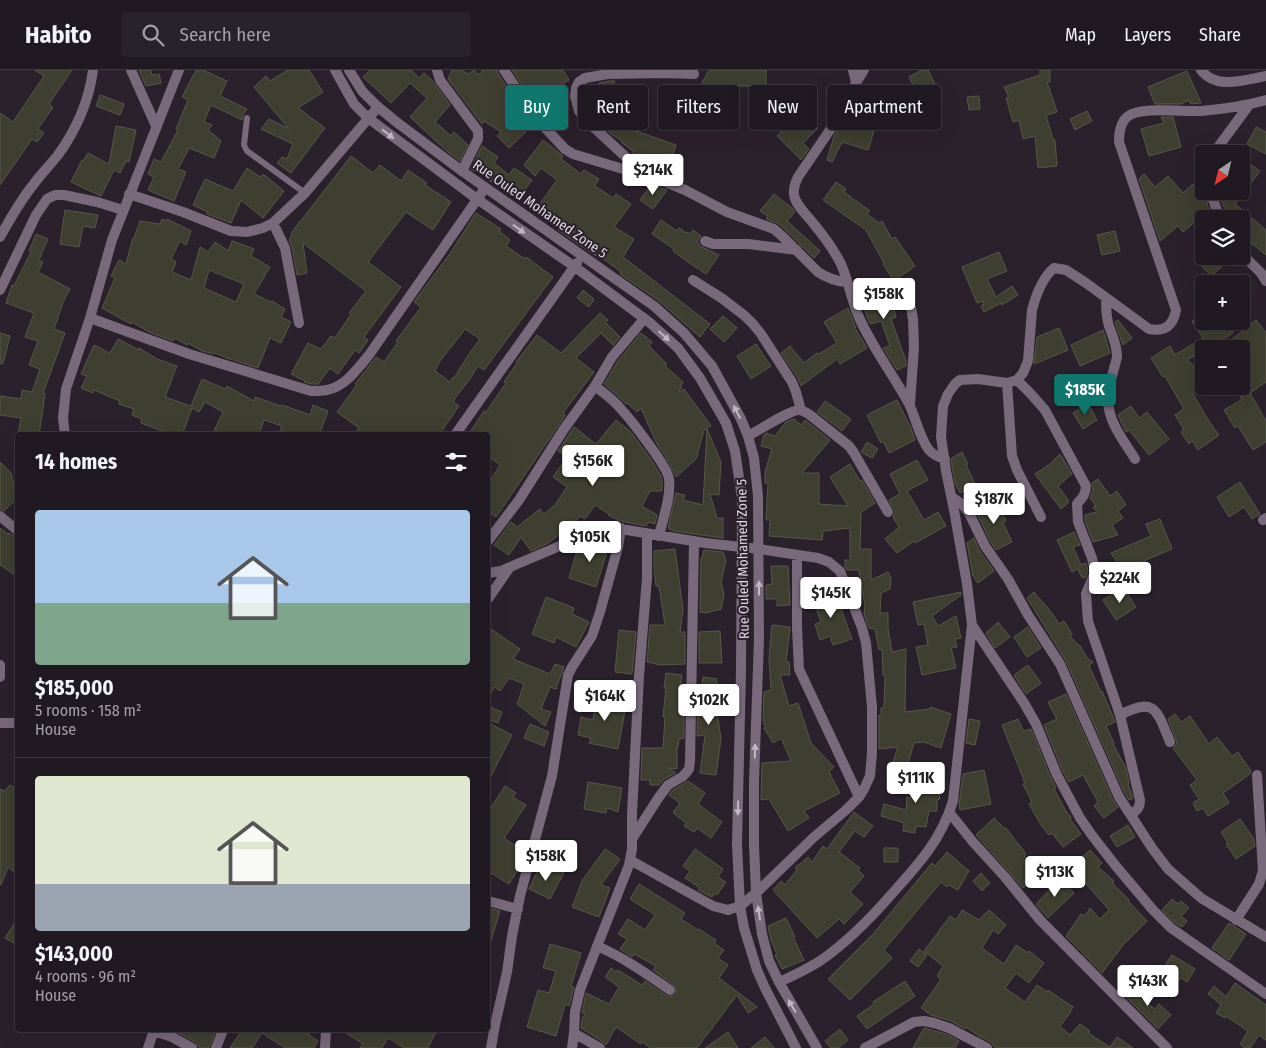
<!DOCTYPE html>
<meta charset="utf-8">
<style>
body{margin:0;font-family:"Fira Sans Condensed",sans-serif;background:#28222a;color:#f1f3f6;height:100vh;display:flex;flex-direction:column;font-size:19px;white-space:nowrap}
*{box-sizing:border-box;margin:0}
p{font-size:16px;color:#a2a0a5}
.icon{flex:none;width:28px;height:28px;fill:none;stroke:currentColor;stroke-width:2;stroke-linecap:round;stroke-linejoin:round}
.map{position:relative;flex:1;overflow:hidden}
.drawer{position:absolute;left:15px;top:362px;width:475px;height:600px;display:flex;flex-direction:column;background:#201922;border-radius:5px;box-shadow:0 5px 20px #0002,0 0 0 1px #3d3840}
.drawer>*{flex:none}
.hud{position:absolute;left:505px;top:15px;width:475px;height:45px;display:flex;gap:10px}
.needle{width:32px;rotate:215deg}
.buttons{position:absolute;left:1195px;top:75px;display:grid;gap:10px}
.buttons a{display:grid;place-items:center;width:55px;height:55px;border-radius:5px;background:#201922;box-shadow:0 5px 20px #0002,0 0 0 1px #3d3840;font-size:25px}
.price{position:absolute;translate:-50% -42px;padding:0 11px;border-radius:5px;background:#fff;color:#222;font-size:16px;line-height:32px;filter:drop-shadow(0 1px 2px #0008)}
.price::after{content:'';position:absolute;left:50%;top:30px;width:15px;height:11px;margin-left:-8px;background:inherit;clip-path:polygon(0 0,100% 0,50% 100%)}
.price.on{background:#0f766e;color:#fff}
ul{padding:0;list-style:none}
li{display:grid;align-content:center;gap:10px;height:265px;padding:0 20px}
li+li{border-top:1px solid #3d3840}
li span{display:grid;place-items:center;height:155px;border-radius:5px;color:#555}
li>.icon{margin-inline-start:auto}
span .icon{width:90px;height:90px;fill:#fffc;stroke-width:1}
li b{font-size:21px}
h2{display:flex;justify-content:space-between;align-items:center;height:60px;padding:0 20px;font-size:21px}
.tag{padding:0 18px;border-radius:5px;background:#201922;box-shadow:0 5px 20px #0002,0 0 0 1px #3d3840;font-size:18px;line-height:45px}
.tag.on{background:#0f766e;color:#fff}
header{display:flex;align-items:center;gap:30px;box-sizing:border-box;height:70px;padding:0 25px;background:#201922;border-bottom:1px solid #3d3840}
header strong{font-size:24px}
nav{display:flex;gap:28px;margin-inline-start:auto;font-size:18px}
.search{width:350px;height:45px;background:#28222a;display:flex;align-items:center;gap:12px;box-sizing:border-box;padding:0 18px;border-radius:5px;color:#a2a0a5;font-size:19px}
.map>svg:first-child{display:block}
.building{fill:#3e3f30;stroke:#575848;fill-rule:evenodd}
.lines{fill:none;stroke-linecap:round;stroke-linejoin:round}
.service{stroke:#78697b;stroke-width:6}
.minor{stroke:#78697b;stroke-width:10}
.tertiary{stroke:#78697b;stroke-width:10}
.oneway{fill:#c0b7c2}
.labels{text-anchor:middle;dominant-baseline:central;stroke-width:4;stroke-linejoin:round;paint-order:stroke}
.street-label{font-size:14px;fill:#dfd9e1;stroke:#2b212d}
</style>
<header>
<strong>Habito</strong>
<div class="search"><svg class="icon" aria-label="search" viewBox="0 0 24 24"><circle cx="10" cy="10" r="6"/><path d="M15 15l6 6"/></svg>Search here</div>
<nav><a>Map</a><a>Layers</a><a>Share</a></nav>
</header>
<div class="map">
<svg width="1266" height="978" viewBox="0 0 1266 978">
<rect width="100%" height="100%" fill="#2b212d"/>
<path class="building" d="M35,0H72L49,34L53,37L38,59L44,63L37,72L32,69L0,115V43L13,52L44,6Z
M139,0H151L152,5L159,4L161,13L146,16Z
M196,0H203L227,11L220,26L247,39L243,45L242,50L211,35L204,52L212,55L208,60L221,71L214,88L189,78L178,99L186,102L174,131L148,120L154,107L148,104L154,89L161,92L178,60L176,59L188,30L182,27Z
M288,0H309L323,22L298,38L325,58L291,103L277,93L282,87L287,89L293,74L261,59L269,49L289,59L254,17L266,6L270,11Z
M370,0H411L419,8L424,3L433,11L450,35L435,52L451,66L454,62L468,75L460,91L448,82L410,47L427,28L410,13L391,33L363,7Z
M452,0H460L469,4L474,0L478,5L483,0H497L498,4L533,55L509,78L497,66L501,62L484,51L482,54L448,9Z
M512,0H563L569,10L556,17L560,23L536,36Z
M709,0H766V16H731L729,18L722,15L718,24L701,15Z
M922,0H928L936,16L923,22L936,31L927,44L916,37L921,31L909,7Z
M1040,0H1050V12H1047L1057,42L1046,45L1053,70H1055L1057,96L1038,98L1035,66L1023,69L1019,50L1013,52L1006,28L1009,27L1004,17L1040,5Z
M1187,1L1201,33L1191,34L1189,30L1181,34H1155L1148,17Z
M609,11H615L612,17L634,33L620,51L633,60L676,75L666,105L660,103L662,100L643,93L632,83L633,81L621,72L622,71L611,64L595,49L604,36L590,25L599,13Z
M100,25L124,34L120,45L96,36Z
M979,26L980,39L969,40L967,27Z
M851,37L860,41L857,48L876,54L868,80L842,72L832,92L827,90L834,66Z
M1087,41L1092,51L1075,60L1070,49Z
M801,42L818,58L803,73L809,79L801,90L777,66Z
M1161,47H1173L1181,77L1149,86L1141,59L1164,53Z
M116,56L136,60L129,92L126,91L120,103L114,100L101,126L71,112L82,90L83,91L88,83L109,94Z
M1256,57L1266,62V84L1247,74Z
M543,70L563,86L561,89L581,104L584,100L599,109L595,116L613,128L616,124L631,134L614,157L634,169L623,187L710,254L700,267L658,230L620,204L621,202L597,184L596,186L558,160L560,159L535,141L557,110L541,98L535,106L524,95Z
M482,76L498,87L494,93L509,105L514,98L532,110L518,129L493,111L492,112L475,100L474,101L471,99Z
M351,86L373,103L380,95L401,111L408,100L427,113L425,115L451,132L433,160L406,142L368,192L401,217L364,267L368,270L359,283L355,280L338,304L330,298L318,314H312L304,312L305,311L291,304L308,273L321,279L331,266L335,268L351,244L349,243L366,221L303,173L307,203L297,205L292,177L289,170L292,165L291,164L300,151V152Z
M1241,88L1260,101L1235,134L1266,160V185L1241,165V149H1240L1223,136L1219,125L1221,121H1241Z
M247,98L260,107L263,104L284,121L263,148L241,130L231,153L207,144L208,142L193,135L205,109L233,121Z
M1144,104L1155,117L1168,106L1183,123L1193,114L1206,129L1209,140L1183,162L1178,156L1160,171L1139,109Z
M836,112L846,119L844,122L870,141L867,144L879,153L882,151L892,169L895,167L915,196L894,211L883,194L884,193L866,160L823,130Z
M651,115L667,120L653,139L640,130Z
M774,124L792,138L795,142L787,151L820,181L814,188L801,175L779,154L766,149L768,146L760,141Z
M65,140L98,145L95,158L83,156L79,177L60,174Z
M476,143L501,159L499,161L510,170L506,176L525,189L526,187L553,207L484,300L478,296L469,310L453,331L459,336L439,365H354L359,358L337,342L357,315L355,314L376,287L384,292L398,272L396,271L421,237L414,232L449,185ZM465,259L480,269L467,287L454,308L453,307L450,312L435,301L440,291Z
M162,149L166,151L167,149L191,161L186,175L180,171L171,189L176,192L172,202L191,210L200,177L208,182L215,172L228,181L232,171L254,179L251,186L270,197L254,224L271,232L272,231L285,239L281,247L291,252L281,273L270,268L258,298L227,288L215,283L214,284L202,281L188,273L187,275L175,268L173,271L149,262L132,252L131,254L102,238L115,208L111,206L119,190L126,194L133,168H134L140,151L160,154ZM209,200L244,214L236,232L204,218Z
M661,150L677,161L679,158L686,163L687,162L690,164L693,160L701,166L697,171L700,176L719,185L706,204L685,190L673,181L674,179L652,164Z
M1115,161L1120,181L1102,185L1097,165Z
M36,164L48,169L39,190L43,192L38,202L70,219L63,232L54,259L65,263L43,323L45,324L39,365H18L21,348L0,345V326L21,329L22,320L32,322L40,299L29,295L38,271L25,267L34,243L6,233L12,215L14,216L31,182L29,181Z
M999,182L1007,201L987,209L996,227L1012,216L1018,225L1002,235L1001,233L984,242L981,236L984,234L983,231L977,233L962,197Z
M1202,186H1223L1228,191L1211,206L1197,191Z
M888,215L896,247L891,249L906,291V296L897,300L883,278L890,276L881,251L870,254L858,223Z
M583,220L594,229L589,237L577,228Z
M848,238L856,258H855L867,278L840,294L837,289L801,316L798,308L781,283L790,276L804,293L817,283L819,284L837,273L824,252Z
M600,243L608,250L605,252L620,267L613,275L601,263L576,288L594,302L563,343L565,345L563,349L496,447L488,441V414L500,395L488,386V365H468L484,341L486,342L506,313L504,312L517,293L516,292L537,265L561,283Z
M1204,244V251H1226L1233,263L1206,279H1204V280L1187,290L1192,294L1204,314V316L1205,317L1193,324L1208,350L1219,365L1198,380L1192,371L1189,374L1181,362L1184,360L1175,345L1184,339L1165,306L1163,307L1151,288L1170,276L1175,285L1203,268L1192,251Z
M723,246L737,258L724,272L710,259Z
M1118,250L1132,268L1123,275L1115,252Z
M1256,250L1266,263V312L1250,323L1266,351V372L1253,380L1238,356L1235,358L1224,340L1243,329H1241V327L1233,316H1241V303L1251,296L1241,285V279H1237L1230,271Z
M1059,258L1068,280L1034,294L1037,267Z
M1103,260L1110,283L1080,296L1071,275Z
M0,263L10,266L3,294L0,293Z
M641,263L652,272L649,276L667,294L665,296L683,312L681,315L682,317L679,321L680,322L684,319L711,356L704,360L696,389L676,407L668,391L656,372L641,338L637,342L627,333L626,334L617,325L604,314L618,291Z
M118,269L139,280V278L157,289L177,296L165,327L191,336L202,309L225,319L227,316L254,331L255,327L281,336L282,335L310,345L313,335L328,341L319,365H278L282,356L264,350L259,365H212L223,342L205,332L199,342L192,338L182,365H173L141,353L142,349L132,345L134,339L119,334L120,331L94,320L93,323L81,318L87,306L81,304L94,275L110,283Z
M756,274L771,296L751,309L737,286Z
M897,330L911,358L915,370L889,383L883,371L881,373L867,345Z
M825,331L851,349L842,361L817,342Z
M1088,334L1097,350L1083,359L1073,343Z
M1131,336L1139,348L1147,342L1169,369L1149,385L1129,360L1126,362L1118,345Z
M794,349L801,355L805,350L830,370L802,403H819V434L848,436L830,407L850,394L860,411L862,410L875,433L861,442L860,479H871V510L888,502L891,508L890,519L881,523L880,543H888V558L892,582L906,579L905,642L930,639L931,637L951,644L941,678L924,672L914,673L907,697L893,692L898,677L879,679V645H881V638H884L885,605H883L882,579L879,580L875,559L869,558L864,544L865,536L859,500H847L845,497V490H850V458L823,461L822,470L769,466L770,450H766L768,413H765V402L772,379L761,376L764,365L766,363L775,366L786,352Z
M616,350L631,362L650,388L661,406L662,410V421H650L642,436L657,445L655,454L649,452L646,456L620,451L608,445L609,444L595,435L585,449L580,446L575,452L547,474L531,481L521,467L509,485L494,475L511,452L517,457L540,439L544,444L555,435L567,417L553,407L567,387L558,381L574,357L596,374Z
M707,359L721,392L719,425L710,424L717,448H723V468L674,461L668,458L676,423L685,425L683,430L703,435Z
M867,372L878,379L872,388L861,382Z
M962,382L968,394L966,395L976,416L960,423L955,413L951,391L952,388Z
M1060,384L1072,404L1058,416L1068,430V433L1061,439L1035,404L1050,394Z
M917,390L928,410L907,421L924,450L938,442L946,456L915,473L914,471L897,483L885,469L899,457L893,447L895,442L889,430L900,424L890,404Z
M0,392L11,403L14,417H18V427L4,441L0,439Z
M1098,409L1110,426L1117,421L1126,435L1118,441L1123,448L1112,455L1118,465L1093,472L1085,451V445L1097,442L1093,437L1096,436L1090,428L1093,420L1092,413Z
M1240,412L1260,444L1252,449L1244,437L1229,447L1217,427Z
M996,430L1006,451L1003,453L1012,472L996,480L991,473L976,441Z
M1160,449L1172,479L1148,489L1124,503L1111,483L1151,466L1146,454Z
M0,458L8,464L9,463L18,468V507L0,495Z
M1074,462L1080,475L1073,477L1081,495L1086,493L1088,501L1086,507L1082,508L1078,499L1072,502L1057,470Z
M974,468L979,480L994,501L978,513L973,506L967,473Z
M594,470L609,475L596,517L569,508L577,481L584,484L588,472Z
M675,479L683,540L680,562H685V594L660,595L647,592L650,555H665L659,516H656L654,498V481Z
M704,480L723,482L726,491L721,512L724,524L721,539L705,543L700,542L701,488H702Z
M771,496H788L790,535L777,536V529H766V515L772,514Z
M1123,517L1136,537L1116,550L1103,530Z
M820,518L830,521L827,531L837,528L852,569L833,575L830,566L820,570L815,554L821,552L815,535Z
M961,522V525L932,546L938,556L956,546L961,568L955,569L957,577L951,578L956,598L922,605L916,577L928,575L924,554L918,555L913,532Z
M1034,522L1052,543L1059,554L1064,551L1072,564L1070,567L1080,576L1087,588L1093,592L1089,596L1101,622L1102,621L1114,649L1115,652L1106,656L1114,673L1113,674L1126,698L1129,713L1128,714L1133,728L1129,730L1125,724L1066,591L1027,528Z
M546,527L574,538L572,544L589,552L576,577L556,567L554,573L532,564Z
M998,552L1010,567L995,578L986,563Z
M772,555L790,557L786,592H789L790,605H780L789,636L798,633L811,673L834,697L829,702L840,723L804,741L809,748L788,761L769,729L761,730L762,693L791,691L781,668L773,673L764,658L766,657L763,652L764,622L771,620L769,588Z
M488,557L520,579L513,589L550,604L555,594L564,597L556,619L550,617L541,639L551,642L545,656L517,634L524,614L509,608L500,621L495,617L488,627Z
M1028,557L1041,578L1027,587L1014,567Z
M619,560L636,562L632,604L615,602Z
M720,561L722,593H699V562Z
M1028,595L1041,613L1026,624L1014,605Z
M666,603L682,605L679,626H684V668L679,669L678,677H677V699L668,698L676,703L664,709L659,715H650V710H641L642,678H663L665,647H663L666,618H664Z
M703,607L717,609L715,628L721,669L716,705L700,703L705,665L697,666L698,628H700Z
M1066,624L1113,730L1118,737L1104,748L1094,736L1098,732L1083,705L1069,712L1063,702L1044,655L1057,649L1048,632Z
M597,625L627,630L618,679L589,673L591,668L578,665L581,647L593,650Z
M488,636L502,642L498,653L488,649Z
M1175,644L1181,652L1190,646L1209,674L1217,667L1232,686L1238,682L1251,701L1250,704L1223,723L1229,733L1208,746L1203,738L1197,741L1193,733L1199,729L1190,715L1197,710L1173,678L1177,673L1176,670L1168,649Z
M969,649L980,651L975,675L966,673Z
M1018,649L1023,661L1031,659L1051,708L1056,718L1054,719L1066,741L1071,747L1070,749L1081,764L1063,777L1052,763L1049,765L1041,755L1029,734L1032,732L1023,714L1025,713L1002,655Z
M491,654L512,665L488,712V660Z
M530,654L549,662L544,676L524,668Z
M984,700L991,734L960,740L959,735L963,704Z
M934,702L940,729L937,730V741H929L926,757L916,756L915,763L903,761L904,753L881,746L884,734L906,740L907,727L914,728L910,707Z
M688,711L705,723L698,734L722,752L711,768L697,758L694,762L684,756L686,753L673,743L680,733L669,725L673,720Z
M588,712L622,718L618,742L607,738L606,743L584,739Z
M10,715L18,720V805L8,797L1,815L0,814V719L5,721Z
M505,716L516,723L513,727L526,735L504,768L520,779L517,785L523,788L521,794L509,814L488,801V742Z
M854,742L873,756L864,767L855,761L839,782L860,798L858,800L864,806L850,822L863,834L844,854L839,849L817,868L773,820L781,811L785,815L797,800L795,798L808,787L812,792L823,776L827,779Z
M994,748L1005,759L1006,758L1026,784L1024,786L1039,805L1023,818L976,765Z
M1240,749L1254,769L1255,776L1236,789L1226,774L1228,773L1221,762Z
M1128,755L1135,767L1117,777L1110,766Z
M884,778H898V792H884Z
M605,779L620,789L601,815L610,818L599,847L572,837L582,811Z
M695,779L723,799L718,807L726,812L717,825L715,823L712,827L698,820L700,818L685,808L690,801L683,796Z
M1090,780L1102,793L1098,797L1114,811L1112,813L1129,830L1128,831L1147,851L1123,875L1102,903L1066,866L1081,844L1085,846L1090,838L1100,849L1109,840L1075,801L1077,799L1074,795Z
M947,782L969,801L958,820L949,815L947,817L941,812L884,880L892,888L850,930L828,909L873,864L932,793L935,796Z
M552,797L564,803L550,829L529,819L539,798L548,804Z
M981,803L990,813L982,821L973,811Z
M1060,809L1074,823L1048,848L1036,834Z
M639,814L685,843L681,849L698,860L699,859L716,870L714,873L724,880L718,888L728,895L719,908L757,937L748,943L737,925L697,978H651L642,972L641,974L616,957L606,975L603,972L581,958L582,949L585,944L582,943L586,923L609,934L619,917L605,907L611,898L616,902L618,900L642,915L645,911L667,926H672L676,923V918L674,915L653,900L656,896L634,884L632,887L620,879L627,869L618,864L628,849L645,860L655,845L630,829Z
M1172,829L1178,834L1181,831L1189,838L1181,846L1187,851L1182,857L1175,853L1162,840Z
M488,838L500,841L490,874H488Z
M962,840L979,850L989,840L1006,855L998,864L993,860L982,878L1004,894L1016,875L1028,883L1029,881L1044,893L1029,913L1016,903L1005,918L1025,932L1037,915L1047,922L1048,920L1073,937L1070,942H1071L1060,956L1070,965L1080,954L1090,961L1088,963L1110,977L1117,967L1133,978H995L991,972L979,966L966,957L965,959L951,951L931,945L921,938L941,909L937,906L943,896L924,881L950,846L956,850Z
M18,848V875L5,868Z
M786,848L795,867H793L804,890L782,899L775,885L777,884L771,870L768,856Z
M1229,853L1246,864L1229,890L1212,878Z
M550,874L581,883L571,916L574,917L569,936L565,934L556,966L527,957L538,920L549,923L556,901L543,898Z
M919,879L927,885L918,897L910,891Z
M1172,885L1195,899L1187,912L1181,908L1168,922L1159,912L1169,901L1163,898Z
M905,911L915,926L867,959L857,946L874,934L873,932Z
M1136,913L1146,922L1140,929L1155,939L1159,934L1171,945L1158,959L1125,926Z
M1235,913L1266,935V970L1259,965L1250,978H1245L1240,974L1248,961L1226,946L1225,948L1216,943L1221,935L1208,924L1214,916L1226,927Z
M924,958L946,964L959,971L955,978H913Z
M840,959L848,970L838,978H831L825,971Z
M173,960H216L209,978H201L199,977L195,972Z
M242,960H310L308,964L318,971L314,978H285L262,963L252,978H230Z
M341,960H437L428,978H404L388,968L382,978H360L363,974Z
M728,962L738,978H705Z
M765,967L774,978H751Z"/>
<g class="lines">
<path class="service" d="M247,48L244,75L247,81L305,123"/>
<path class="minor" d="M131,0L156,56
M437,0L440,10L478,61V69L462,101
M504,0L536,48L565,79L573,84L663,111L685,120L727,142L774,159L783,167L818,202C827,208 835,211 846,212
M853,0L856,13L849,27L834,54L798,107C795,113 793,118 794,125C796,136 807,145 813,153C823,165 834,180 841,194C848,210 851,228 858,245C871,276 893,304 909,334C916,348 919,367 929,380C933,385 938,387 945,389
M1201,0C1216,20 1245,10 1266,6
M856,13L864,0
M1213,84L1249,35
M642,102L588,52L579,41L575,26L576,18L579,12L585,8L608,4L664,3L694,4
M1210,121L1220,149
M129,124L183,142L231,161L247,162L263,158L273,153L305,123L378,37
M273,153L285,178L299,253
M0,167C10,149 20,131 33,115C41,104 50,95 58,85C76,60 89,31 93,0
M705,171L713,174H748L797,180
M1241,183L1261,203L1266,211
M693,210L723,229L745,246L753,254L761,264L792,312L796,322L801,340
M0,220L36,145L47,129L55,125H64L97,132L123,140
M906,228L911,238L913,249L914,277L910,334
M1106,228C1106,237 1106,247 1109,256C1113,268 1117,274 1117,287C1114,300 1108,317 1108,330C1108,352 1124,371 1135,389
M90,248L189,284L311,321C316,321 322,321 327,320C346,316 357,299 369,285L485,118
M1017,310L1030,323L1045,340L1086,416C1086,424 1082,428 1077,434L1078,452L1092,488L1095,502L1086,524L1088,551L1120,645L1140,730C1140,738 1137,740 1131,745
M1007,313L1012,386L1017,400L1041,447
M595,316C604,323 614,330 621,339C631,350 668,397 669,409C671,428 663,448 659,466
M748,366C758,361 790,340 799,340C803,340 807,343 810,345L849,376L854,383L888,442
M952,427L962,434L969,443L985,476L1008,509L1028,545L1060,594L1119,727L1152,778L1168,799L1201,828L1266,867
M0,446L18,461
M1263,450L1266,448
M488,471L519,430L564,359L595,316L612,287L644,249
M797,485V558L799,599L859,727
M488,503L501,501L510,497L581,467L610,458H615L705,473L759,479L818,488L829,492L840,501L862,558L866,573L872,637V683L870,706L864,719L859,727L846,740L814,767L756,823L740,836L728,840L713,836L630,790
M488,529L510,497
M972,555L1024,633L1036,654L1057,705L1080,748L1091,764L1115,795L1153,840L1171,858L1266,924
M0,595V607
M1120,645C1156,626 1157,641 1170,672
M0,653H18
M949,742L973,772L1005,807L1040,850L1167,978
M632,769L659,727L668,715L682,707L686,703L689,699L690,691L694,471
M488,831L518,839
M1236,850L1259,814L1263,801L1257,705
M597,876C623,887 647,904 670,920
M779,912C793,906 807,899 820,891C846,873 869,850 890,826C917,796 941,771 953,731L972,555L967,514L954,440L946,401L941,367L943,336L948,324L955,314L960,310L978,309L1007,313L1017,310L1023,303L1028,291L1032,240C1036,225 1042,208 1054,198L1066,200L1086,213L1149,259C1165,262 1173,256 1176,240L1119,72C1119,63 1120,53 1127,47C1139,36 1184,42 1201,41C1223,39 1245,36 1266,30
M154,961L172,967L192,978
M574,963L600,978
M148,978L154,960
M216,978L223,960
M491,978L495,955L507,902L512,866L520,826L552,706L568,605L572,597L592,566L600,542L618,477L621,458
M572,978L574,963L575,942L580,920L629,795L632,779V744L639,606L647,508V464
M865,978L914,952L924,951L934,953L949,958L987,978"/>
<path class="tertiary" d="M335,0L354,34L368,48L477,129L575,197L649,252L678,278L700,308L726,353L735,381L742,428L741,600L737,774L740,836L744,858L757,900L765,918L796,978
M349,0L362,21L378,37L399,54L462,101L624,215L654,236L684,263L712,296L741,349L748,366L754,388L758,426L759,568L754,712V775L756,823L762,864L769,891L779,912L817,978
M65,365L63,348L66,319L90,248L112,170L179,0
M455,365L577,193
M325,978L326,960"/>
</g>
<defs><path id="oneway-solid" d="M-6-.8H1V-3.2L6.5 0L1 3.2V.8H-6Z" transform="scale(1.25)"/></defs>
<g class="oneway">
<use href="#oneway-solid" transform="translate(388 64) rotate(38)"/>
<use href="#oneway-solid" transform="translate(519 159) rotate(36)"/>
<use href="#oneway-solid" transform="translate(664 266) rotate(42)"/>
<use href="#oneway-solid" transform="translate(737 342) rotate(-117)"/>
<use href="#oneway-solid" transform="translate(759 518) rotate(-90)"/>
<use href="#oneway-solid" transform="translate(755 681) rotate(-88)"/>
<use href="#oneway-solid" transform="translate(738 738) rotate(91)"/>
<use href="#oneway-solid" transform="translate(759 843) rotate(-98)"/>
<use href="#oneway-solid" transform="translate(792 936) rotate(-120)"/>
</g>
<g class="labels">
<g class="street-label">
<text transform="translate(540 139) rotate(35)">Rue Ouled Mohamed Zone 5</text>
<text transform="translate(743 489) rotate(-91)">Rue Ouled Mohamed Zone 5</text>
</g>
</g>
</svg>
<div class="buttons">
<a><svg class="needle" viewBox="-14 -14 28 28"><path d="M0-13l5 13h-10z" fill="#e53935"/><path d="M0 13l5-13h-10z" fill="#a2a0a5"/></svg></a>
<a><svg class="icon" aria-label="layers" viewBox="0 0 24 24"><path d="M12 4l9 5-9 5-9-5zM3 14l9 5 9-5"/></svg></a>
<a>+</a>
<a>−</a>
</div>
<b class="price" style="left:653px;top:126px">$214K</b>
<b class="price" style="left:884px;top:250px">$158K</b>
<b class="price on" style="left:1085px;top:346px">$185K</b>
<b class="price" style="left:593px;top:417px">$156K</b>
<b class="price" style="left:994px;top:455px">$187K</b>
<b class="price" style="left:590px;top:493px">$105K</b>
<b class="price" style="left:1120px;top:534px">$224K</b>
<b class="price" style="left:831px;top:549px">$145K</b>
<b class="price" style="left:605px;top:652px">$164K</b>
<b class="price" style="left:709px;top:656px">$102K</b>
<b class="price" style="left:916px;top:734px">$111K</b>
<b class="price" style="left:546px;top:812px">$158K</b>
<b class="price" style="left:1055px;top:828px">$113K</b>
<b class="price" style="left:1148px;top:937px">$143K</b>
<div class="hud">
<a class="tag on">Buy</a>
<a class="tag">Rent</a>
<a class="tag">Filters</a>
<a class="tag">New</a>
<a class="tag">Apartment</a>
</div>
<section class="drawer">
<h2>14 homes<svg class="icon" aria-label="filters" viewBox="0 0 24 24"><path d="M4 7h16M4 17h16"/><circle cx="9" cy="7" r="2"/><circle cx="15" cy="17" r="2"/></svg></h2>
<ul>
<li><span style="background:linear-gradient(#a9c7e8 60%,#7fa58c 0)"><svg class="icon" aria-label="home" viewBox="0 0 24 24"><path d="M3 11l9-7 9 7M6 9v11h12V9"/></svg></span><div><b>$185,000</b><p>5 rooms · 158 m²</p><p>House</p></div></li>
<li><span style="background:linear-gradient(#dfe7d0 70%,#9aa5b1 0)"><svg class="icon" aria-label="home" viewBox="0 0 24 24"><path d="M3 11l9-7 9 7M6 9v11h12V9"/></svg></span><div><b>$143,000</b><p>4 rooms · 96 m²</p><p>House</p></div></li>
</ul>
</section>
</div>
